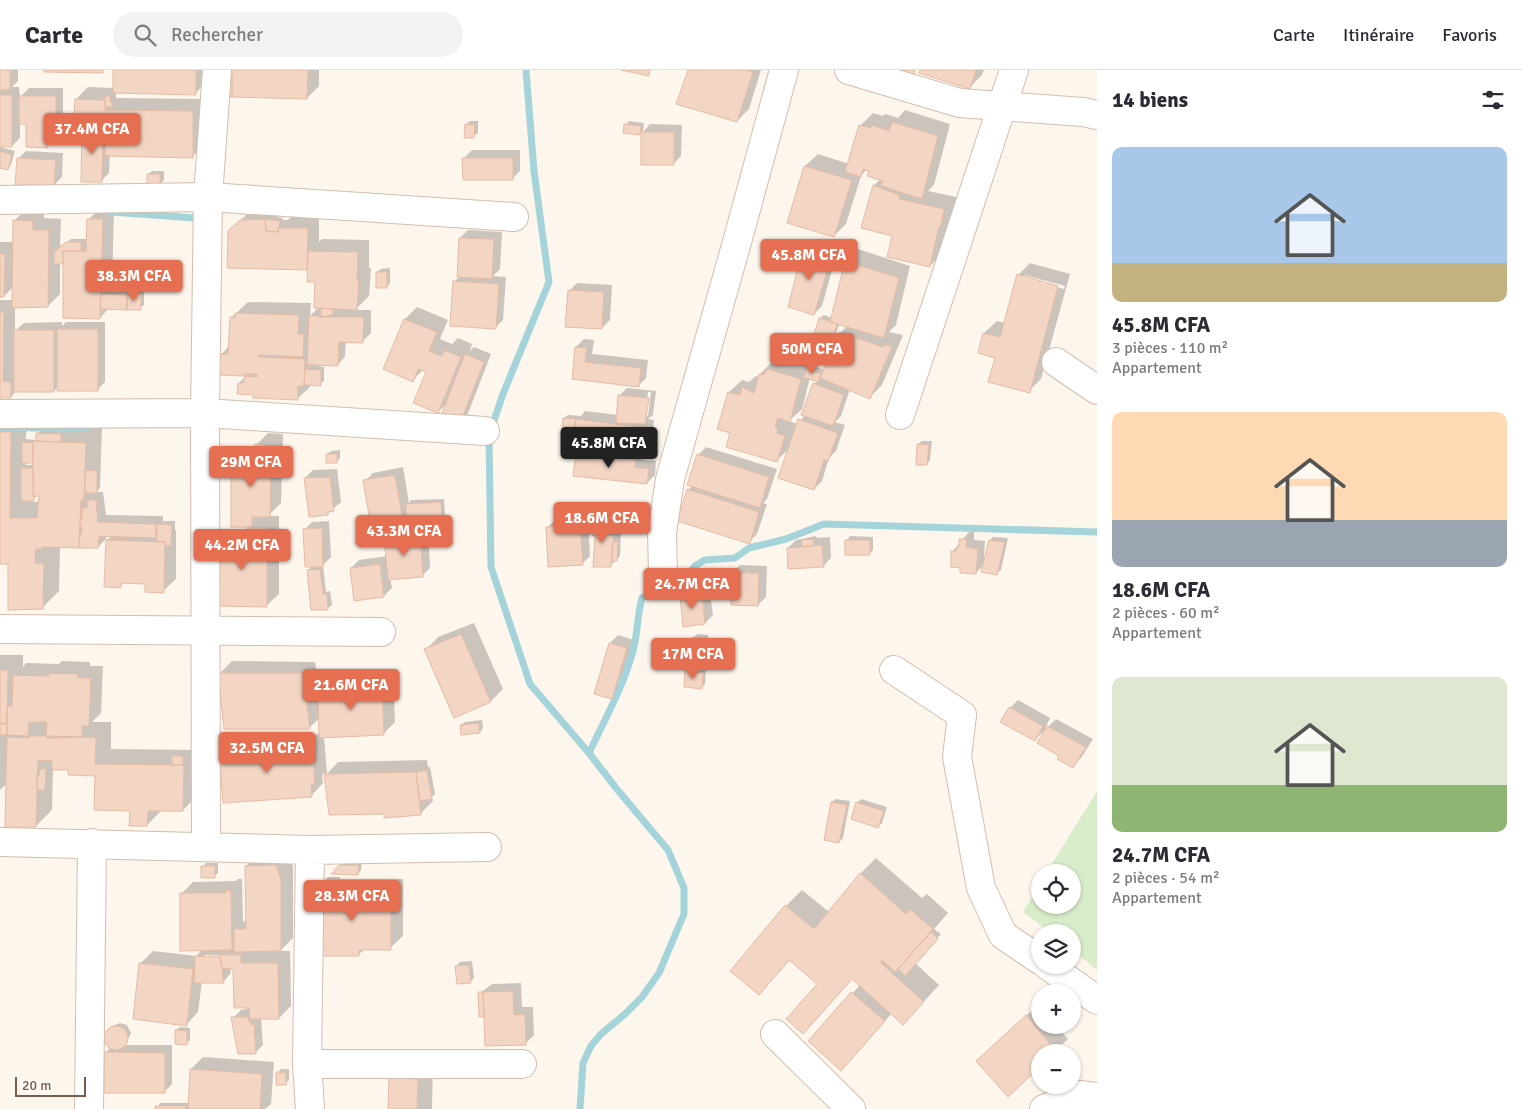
<!DOCTYPE html>
<html lang="fr">
<meta charset="utf-8">
<style>
body{margin:0;font-family:Signika,sans-serif;background:#f2f2f3;color:#2b2b33;height:100vh;display:flex;flex-direction:column;font-size:19px;white-space:nowrap}
*{box-sizing:border-box;margin:0}
p{font-size:16px;color:#7c7c81}
.icon{flex:none;width:28px;height:28px;fill:none;stroke:currentColor;stroke-width:2;stroke-linecap:round;stroke-linejoin:round}
.map{position:relative;flex:1;overflow:hidden}
.panel{display:flex;flex-direction:column;background:#fff;width:425px}
.panel>*{flex:none}
.buttons{position:absolute;left:1031px;top:794px;display:grid;gap:10px}
.buttons a{display:grid;place-items:center;width:50px;height:50px;border-radius:50%;background:#fff;box-shadow:0 1px 4px #0004;font-size:25px}
.scale{position:absolute;left:15px;bottom:12px;width:71px;box-sizing:border-box;padding-left:5px;border:2px solid #7a5c4d;border-top:0;font-size:14px;line-height:18px;white-space:nowrap;color:#7a5c4d;-webkit-text-stroke:4px #fffaf3;paint-order:stroke}
.price{position:absolute;translate:-50% -42px;padding:0 11px;border-radius:5px;background:#e76f51;color:#fff;font-size:16px;line-height:32px;filter:drop-shadow(0 1px 2px #0008)}
.price::after{content:'';position:absolute;left:50%;top:30px;width:15px;height:11px;margin-left:-8px;background:inherit;clip-path:polygon(0 0,100% 0,50% 100%)}
.price.selected{background:#222;color:#fff}
ul{padding:0;list-style:none}
li{display:grid;align-content:center;gap:10px;height:265px;padding:0 15px}
li span{display:grid;place-items:center;height:155px;border-radius:10px;color:#555}
li>.icon{margin-inline-start:auto}
span .icon{width:90px;height:90px;fill:#fffc;stroke-width:1}
li b{font-size:21px}
h2{display:flex;justify-content:space-between;align-items:center;height:60px;padding:0 15px;font-size:21px}
header{display:flex;align-items:center;gap:30px;box-sizing:border-box;height:70px;padding:0 25px;background:#fff;border-bottom:1px solid #e1e1e2}
header strong{font-size:24px}
nav{display:flex;gap:28px;margin-inline-start:auto;font-size:18px}
.search{width:350px;height:45px;background:#f2f2f3;display:flex;align-items:center;gap:12px;box-sizing:border-box;padding:0 18px;border-radius:28px;color:#7c7c81;font-size:19px}
main{display:flex;flex:1;min-height:0}
.map>svg:first-child{display:block}
.green{fill:#d8ecc9}
.shadow{fill:#0003;fill-rule:evenodd}
.lines{fill:none;stroke-linecap:round;stroke-linejoin:round}
.stream{stroke:#a5d3da;stroke-width:7}
.building{fill:#f3d5c3;stroke:#e6bba3}
.minor-casing{stroke:#d1beb0;stroke-width:30}
.minor{stroke:#fff;stroke-width:28}
</style>
<header>
<strong>Carte</strong>
<div class="search"><svg class="icon" aria-label="search" viewBox="0 0 24 24"><circle cx="10" cy="10" r="6"/><path d="M15 15l6 6"/></svg>Rechercher</div>
<nav><a>Carte</a><a>Itinéraire</a><a>Favoris</a></nav>
</header>
<main>
<div class="map">
<svg width="1097" height="1039" viewBox="0 0 1097 1039">
<rect width="100%" height="100%" fill="#fdf6ec"/>
<path class="green" d="M1097,721V900L1073,880L1072,862H1050L1023,842L1040,814V835H1072V802H1047Z"/>
<path class="shadow" d="M0,0H18V11L12,17H19L20,27L29,18H63V45L55,53V68L47,76L28,53H20V68L12,76L0,77L15,81L11,95L8,99L0,96Z
M114,0H208L207,11L195,24L116,22V28L205,29L204,75L192,87L110,85L109,103L101,111L83,59L91,51V47L76,29L88,17L114,18Z
M233,0H319V16L307,28L225,25L229,4L233,5Z
M689,0H761L749,39L737,51Z
M922,0H984L982,5L970,17Z
M905,40L950,54L934,115L928,121L956,127L953,143L950,146L942,184L930,196L893,165L862,157L874,115L881,109L867,99L861,106L846,154L834,166L788,152L805,96L818,84L849,94L861,55L873,43L883,46L885,44L898,48Z
M470,51H478V63L474,66L466,55Z
M629,51L644,53L643,62L650,54L682,55L681,86L673,94H642V61L639,64L625,55Z
M472,80H520V101L512,109L464,88Z
M26,81L63,83L62,107L54,115L18,89Z
M152,101H164V110L160,114L148,104Z
M101,137H114L112,221L130,222L132,220H144V235L140,238H109L100,248L64,191L60,193V224L48,236H15V261L24,253L62,252V256L66,252H105V312L97,320L58,317L54,321H16L11,327L0,326V230H14V216L4,226L0,225V172H14V151L26,139H44V148L61,149L60,178L71,169H88L89,149Z
M253,138H277V147L283,148V150H288L292,146L319,147V172L322,169L369,170V198H371L369,226L355,240H371V263L363,271H346L345,287L337,295L318,294L317,296L324,297V311L320,314H310V317L297,329L254,324L239,313L247,305L220,304L221,285L230,275L231,248L248,232L311,233L310,246L319,237L317,211L309,198L229,197L230,161Z
M468,160L502,162L500,199L493,206L506,207L503,250L495,258L454,212L459,207L460,168Z
M812,171L839,177L842,175L848,177L843,191L840,195L834,193L822,236L814,244L804,179Z
M858,179L910,196L896,255L889,262L903,265L882,315L870,327L850,319L841,346L835,352L845,355L836,381L829,388L822,411L814,419L790,378L776,391L732,362L718,358L729,322L742,310L749,312L756,306L759,307L760,304L772,292L775,293L780,288L810,296L812,295L824,300L840,263L847,256L840,253L831,275L827,279L813,274L820,248L824,245L832,248L846,192ZM810,308L817,311L814,314L805,345L798,354L789,351L802,339Z
M1030,193L1070,204L1041,309L1029,321L997,287L984,263L997,251L1005,253L1018,205ZM1024,205L1065,216L1064,219L1024,208Z
M390,198V213L387,217L377,202L381,199Z
M577,213L612,215L610,250L602,258L569,221Z
M417,237L448,250L440,269L452,274L458,268L472,274L470,281L474,277L491,284L467,346L459,354L447,333L438,342L428,302L423,300L413,310L385,299L405,249Z
M584,269L594,270L592,284L648,290L646,308L638,316L573,308L576,277Z
M627,318L656,321L653,345L648,349L654,350L651,377L643,385L642,390L656,391L655,405L647,413L577,384L582,379L576,358L574,360L564,348L568,345L581,346L585,341L618,345L619,326ZM648,322H651L648,346H645Z
M27,346L26,369L36,370L37,364L41,360H46L50,356L102,357L100,418L96,422H103L106,445L163,446V451H175V460H176V509L163,521L146,513L125,512L120,516L107,470L112,466L106,465V469L98,477L81,474L79,476H60L59,521L43,537L10,493H0V357ZM34,390V395H26V391ZM37,425H40L39,432H31Z
M268,363L283,364L281,433L268,446H279V524L266,536L212,473L224,460L248,461L233,392L245,380H256V375Z
M922,371H932L930,390L927,394L918,374Z
M706,377L777,399L767,429L763,433L767,434L757,464L749,472L688,420L692,416L698,385Z
M340,380V388L336,392L327,384L331,381Z
M403,397L409,433L411,430L444,429L445,444L442,447L408,444L402,450L365,411L373,403Z
M337,399L341,432L327,444L305,408L313,400Z
M603,439H613V447L618,442L627,443V454L621,457L620,486L610,496L596,465L595,447Z
M588,447L590,486L582,494L547,458L555,450Z
M329,451L331,487L323,495L326,522L330,521L332,535L328,538L308,500L312,496L304,460L312,452Z
M442,452H450L451,460L448,464L438,456Z
M428,458L430,498L422,506L390,508L392,518L384,526L351,498L359,490L387,486L386,468L394,460Z
M969,462H974V470L985,471L984,488L986,489L990,470L993,467L1008,468L1001,500L997,503L984,494L976,503L961,496L952,482Z
M816,466L817,468L830,467L831,488L823,496L788,478L796,470Z
M850,466L873,467V480L869,484L847,470Z
M740,495L767,496L766,527L758,535L731,503Z
M709,516L713,545L705,553L681,526L689,518Z
M474,553L503,619L491,631L426,580L438,567Z
M698,564L708,565V569L704,573L694,567Z
M618,565L634,570L620,620L612,628L610,573Z
M0,585H23V597L26,593L59,594L62,591L90,592V596H103L101,643L92,652H111V679L199,680V724L183,740H162L147,755L96,705L69,699L53,698L52,740L36,756L7,713L0,720Z
M232,591L315,592L319,616L331,604L393,602L395,652L383,664L324,667L327,704L338,692L427,690L428,697H430L435,724L432,727L433,731L421,743L385,742L330,744L325,702L322,705L323,713L311,726L220,682L233,670L299,666L302,664L310,663L311,665L320,664V648L309,658L219,604Z
M690,597L706,599L705,614L701,618L687,601Z
M1018,630L1050,648L1044,661L1035,669L1010,638Z
M1056,649L1093,669L1081,688L1073,696L1061,685L1047,658Z
M482,650L483,658L480,662L461,655L465,652Z
M836,729L850,731L843,768L839,772L832,732Z
M861,729L887,737L882,753L878,757L857,733Z
M258,784H288L293,797V868L280,881H290L291,936L279,948H261L263,975L255,983L233,948L241,940L247,939L234,898L230,897L231,903L224,911H202L198,942L186,955L135,948L141,893L153,881L196,886L203,879L181,824L193,812L236,811L238,809H242L243,852L247,849L246,796ZM205,885L226,886V889L205,888Z
M876,788L922,828L927,824L948,843L934,859L941,864L915,893L939,915L919,937L892,943L853,987L810,971L860,915L853,908L819,946V914L790,890L759,924L786,836L802,820L829,842L860,804Z
M344,792H362L361,800L358,804L334,803Z
M206,793H218V803L214,806L203,797Z
M328,807H340V809H403V866L390,878L365,879L358,885L316,819Z
M472,891L474,908L470,912L457,896L460,892Z
M521,913L522,937H533L534,965L526,973L485,946L480,923L492,914Z
M1039,934L1040,955H1055L1068,969L1054,982H1040V996L989,979Z
M120,953L127,955L131,963L125,975H172V1014L164,1022L105,983L111,977L108,976L105,968L108,960L112,956Z
M180,957L190,958V970L187,973L176,960Z
M203,987L274,992L271,1034L265,1039H157L160,1033H189L191,999Z
M433,993L432,1039H389L390,1008Z
M281,999H289V1010L285,1014L278,1002Z"/>
<g class="lines">
<path class="stream" d="M526,0L534,101L549,212L503,324L489,365L491,497L530,614L589,683L616,718L668,780L684,818V844L659,903L642,927L625,944L601,964L591,976L583,993L580,1039
M111,142L195,148
M32,358H86
M0,359L27,358
M589,683C605,649 623,617 633,581C638,563 637,545 642,528L684,509L695,496L705,490L735,488L749,478L786,469L824,454L1097,462"/>
</g>
<path class="building" d="M0,0H10V20H0Z
M44,0H103V3L44,2Z
M113,0H196V25L113,23Z
M232,0H308L307,29L232,27Z
M621,0H650L649,6Z
M688,0H746L753,2L737,52L676,34Z
M893,0H915L913,6Z
M920,0H976L970,19L919,3Z
M224,8H232V27H223Z
M0,25H12V77H0Z
M19,26H56V54H48V78L26,77V54H19Z
M105,26H110V32H112V37H105Z
M75,29L105,30V40L193,41V88L105,86L106,57H90V49L74,48Z
M892,52L938,66L922,129L881,116L883,111L867,106L869,101L863,99L861,107L845,102L859,55L871,58L872,55L889,61Z
M465,54L475,55L474,68H464Z
M624,54L641,56L640,65L623,63Z
M82,58L103,59L102,112H81Z
M641,62H674V95H641Z
M0,81L12,85L8,100L0,98Z
M17,88L56,90L54,117L15,115Z
M462,88H513V110H463Z
M804,96L852,110L834,167L787,153Z
M147,104H160V115L147,114Z
M873,115L899,125L900,129L944,139L941,156H939L930,197L887,187L892,166L861,158Z
M87,149H103L100,249L63,248V181H86Z
M265,149L280,151L278,162L266,161Z
M265,149L266,161L278,162V158H308L307,200L227,198L228,161L240,150Z
M13,150L33,151V160H49L48,237L12,238Z
M459,168L494,169L492,209L457,207Z
M66,172H81V181H63V194H54V182Z
M803,178L832,185L814,245L788,237Z
M837,178L845,181L840,196L832,194Z
M308,181L358,182L357,210H359L357,240L314,238L315,212H307Z
M0,184H5L4,227H0Z
M845,191L899,208L884,268L830,252Z
M376,202H387V218H376Z
M1017,204L1058,216L1030,323L988,312L995,288L978,283L983,263L1000,267Z
M453,211L499,214L496,259L450,256Z
M568,220L604,222L602,259L565,257Z
M127,223H141V240H127Z
M101,224L127,225V240L100,239Z
M321,238L333,239V245L321,247Z
M0,242H4L3,311L11,312V328H0Z
M235,243L299,245L298,264H304L303,287L258,285V287L305,289L304,316H298V330L253,328V325L237,324L238,313H243L245,306L257,307V304H245V306L219,305V284H228L230,247L235,248Z
M309,245L321,247H364L363,273L339,272L338,296L307,295Z
M819,248L838,254L827,280L811,274Z
M404,249L437,262L429,281L442,286L444,280L461,287L438,343L413,333L426,302L418,299L413,312L383,299Z
M57,259H98V321H57Z
M14,260H54V322H14Z
M839,262L883,277L884,274L892,277L870,329L820,308Z
M575,277L587,278L585,292L641,298L639,317L572,309Z
M465,284L484,292L459,356L440,348Z
M807,298L821,304L818,312L803,307Z
M305,299L321,300V316L304,315Z
M767,299L801,309L790,352L778,348L775,357L778,358L777,363L785,366L777,392L726,377L730,363L717,359L728,322L740,325L742,317L754,323L759,304L764,305Z
M813,313L844,325L833,356L801,345Z
M618,325L649,328L645,354L616,353Z
M563,348L576,349L574,361L562,360Z
M576,349L646,358L643,386L572,379Z
M798,349L838,363L828,391L824,390L814,420L778,408Z
M0,362H11L10,448H37L39,426H33V371L86,373L84,430H81L79,478L42,477V479H36L35,493H44L43,539L8,540V494H0Z
M36,363L61,364V372L36,371Z
M22,372L33,373V393H22Z
M255,374L271,376L270,447H252V457H231V391L254,392Z
M917,374L929,375L927,395H916Z
M576,383L636,390L635,397L649,399L647,414L573,406Z
M326,384H337V393H326Z
M697,384L769,407L760,438L687,415Z
M21,398H33L34,431H21Z
M85,400L97,401V423H85Z
M395,405L403,451L371,457L363,410Z
M330,407L334,441L328,442V445L309,447L304,408Z
M687,419L759,442L750,474L677,451Z
M87,430H96L98,452L156,454V468L99,466L98,478H80L79,465H81L82,457H80V449H82V438H87Z
M441,432L442,449L406,451V434Z
M613,445L623,446V459L611,457Z
M594,446L606,447L605,465H614L611,497H593L595,466H593Z
M157,454L172,455L171,476H165V472H157Z
M447,455L448,465L438,466L437,456Z
M580,455L583,495L548,497L546,457Z
M247,458H267V537L217,536L211,472L246,473Z
M322,458L323,497H305L303,459Z
M420,466L423,507L388,510L384,467Z
M813,469L814,476L802,477L801,470Z
M959,469H967L966,477L978,479L976,504L960,503V498L951,497V481H956L957,477H959Z
M106,470L165,472L164,523L145,522V514L121,513V518L104,517Z
M845,470H870V485H845Z
M989,470L1005,472L997,505L981,502Z
M613,472H618L617,491H611Z
M822,475L824,497L788,499L787,478Z
M380,494L384,527L354,531L350,498Z
M320,499L323,524H327L328,540H311L307,500Z
M730,503H759L758,536L731,535Z
M702,523L705,554L683,557L680,525Z
M461,564L491,632L454,648L424,579Z
M693,567L705,568L704,574H693Z
M609,573L627,578L612,629L594,624Z
M0,600H8L7,653H0Z
M685,600L703,603L702,619L684,617Z
M49,603L78,604V608H91L89,656H82V667L46,666L47,652H29L28,666L7,665V637L12,636L13,605L49,606Z
M218,603H303L310,659H224Z
M313,609L315,610L316,621L305,620V616L313,615Z
M382,614L384,665L319,668L318,616Z
M1009,637L1043,656L1035,671L1000,652Z
M479,653L480,663L461,665L460,655Z
M0,654H7V665H0Z
M1047,656L1086,677L1073,698L1057,689L1059,686L1037,673Z
M29,666H46V668L96,667L95,694L184,695L183,741H148L147,756H129L130,741L94,740L95,706L68,705V700H52V691L38,690L36,757H5L7,667L29,668Z
M307,666L308,672L297,673V667Z
M312,676L315,714H311L312,727L223,733L219,682Z
M172,686H183V695H172Z
M40,699H46L45,720H37V705H39Z
M427,700L432,729L420,731L416,702Z
M416,702L421,745L384,748V744L329,745L324,704Z
M831,732L847,735L839,773L824,770Z
M856,732L884,741L878,758L851,749Z
M276,795L281,809V881L234,882V859H246L245,796Z
M339,795H359L358,805L331,804Z
M201,796H215V808H201Z
M860,803L906,844L910,839L933,859L895,902L882,890L881,893L924,932L903,955L852,909L803,964L786,949L817,914L789,890L759,925L730,901L785,835L814,859Z
M314,818H329V821H391V880H359V886H315Z
M231,820L232,880L180,881V823H225V821Z
M931,862L938,869L905,906L898,899Z
M220,885H241V893H278L279,949H250L249,938H234L233,899L222,898Z
M195,886L220,887L224,913H194Z
M139,893L193,899L187,956L133,949Z
M469,895L471,913L457,914L455,896Z
M513,921L514,945L525,944L526,975L485,976L483,922Z
M478,922H483L484,947H479Z
M851,922L885,951L841,1001L808,971Z
M1026,945L1057,982H1040V997L1008,1027L976,991Z
M231,947H248L249,952H251V955L254,954L256,984H238Z
M104 968a12 12 0 1 1 24 0a12 12 0 1 1-24 0Z
M175,960L187,961V975L175,974Z
M104,982L165,983V1023H104Z
M190,999L262,1004L260,1039H188Z
M276,1002L286,1003V1015H276Z
M389,1007L418,1009L417,1039H388Z
M155,1036H186V1039H155Z"/>
<g class="lines">
<defs>
<path id="minor" d="M849,0L960,33L1083,42L1097,45
M0,130L208,127L514,147
M1056,292L1097,320
M0,344L205,343L485,361
M900,345L1014,0
M663,502L662,463L670,409L737,172L784,0
M0,559L381,562
M894,600L962,645L957,687L981,818L1003,865L1040,890
M0,772L310,780L487,777
M206,777L205,343L208,127L217,0
M1047,895L1097,930
M775,964L851,1039
M307,994H522
M89,1039L92,773
M310,1039L307,994L310,780
M1044,1039L1080,1025L1097,1027"/>
</defs>
<use href="#minor" class="minor-casing"/>
<use href="#minor" class="minor"/>
</g>
</svg>
<div class="buttons">
<a><svg class="icon" aria-label="locate" viewBox="0 0 24 24"><circle cx="12" cy="12" r="6"/><path d="M12 2v4M12 18v4M2 12h4M18 12h4"/></svg></a>
<a><svg class="icon" aria-label="layers" viewBox="0 0 24 24"><path d="M12 4l9 5-9 5-9-5zM3 14l9 5 9-5"/></svg></a>
<a>+</a>
<a>−</a>
</div>
<div class="scale">20 m</div>
<b class="price" style="left:92px;top:85px">37.4M CFA</b>
<b class="price" style="left:809px;top:211px">45.8M CFA</b>
<b class="price" style="left:134px;top:232px">38.3M CFA</b>
<b class="price" style="left:812px;top:305px">50M CFA</b>
<b class="price selected" style="left:609px;top:399px">45.8M CFA</b>
<b class="price" style="left:251px;top:418px">29M CFA</b>
<b class="price" style="left:602px;top:474px">18.6M CFA</b>
<b class="price" style="left:404px;top:487px">43.3M CFA</b>
<b class="price" style="left:242px;top:501px">44.2M CFA</b>
<b class="price" style="left:692px;top:540px">24.7M CFA</b>
<b class="price" style="left:693px;top:610px">17M CFA</b>
<b class="price" style="left:351px;top:641px">21.6M CFA</b>
<b class="price" style="left:267px;top:704px">32.5M CFA</b>
<b class="price" style="left:352px;top:852px">28.3M CFA</b>
</div>
<section class="panel">
<h2>14 biens<svg class="icon" aria-label="filters" viewBox="0 0 24 24"><path d="M4 7h16M4 17h16"/><circle cx="9" cy="7" r="2"/><circle cx="15" cy="17" r="2"/></svg></h2>
<ul>
<li><span style="background:linear-gradient(#a9c7e8 75%,#c2b280 0)"><svg class="icon" aria-label="home" viewBox="0 0 24 24"><path d="M3 11l9-7 9 7M6 9v11h12V9"/></svg></span><div><b>45.8M CFA</b><p>3 pièces · 110 m²</p><p>Appartement</p></div></li>
<li><span style="background:linear-gradient(#ffd9b3 70%,#9aa5b1 0)"><svg class="icon" aria-label="home" viewBox="0 0 24 24"><path d="M3 11l9-7 9 7M6 9v11h12V9"/></svg></span><div><b>18.6M CFA</b><p>2 pièces · 60 m²</p><p>Appartement</p></div></li>
<li><span style="background:linear-gradient(#dfe7d0 70%,#8fb573 0)"><svg class="icon" aria-label="home" viewBox="0 0 24 24"><path d="M3 11l9-7 9 7M6 9v11h12V9"/></svg></span><div><b>24.7M CFA</b><p>2 pièces · 54 m²</p><p>Appartement</p></div></li>
</ul>
</section>
</main>
